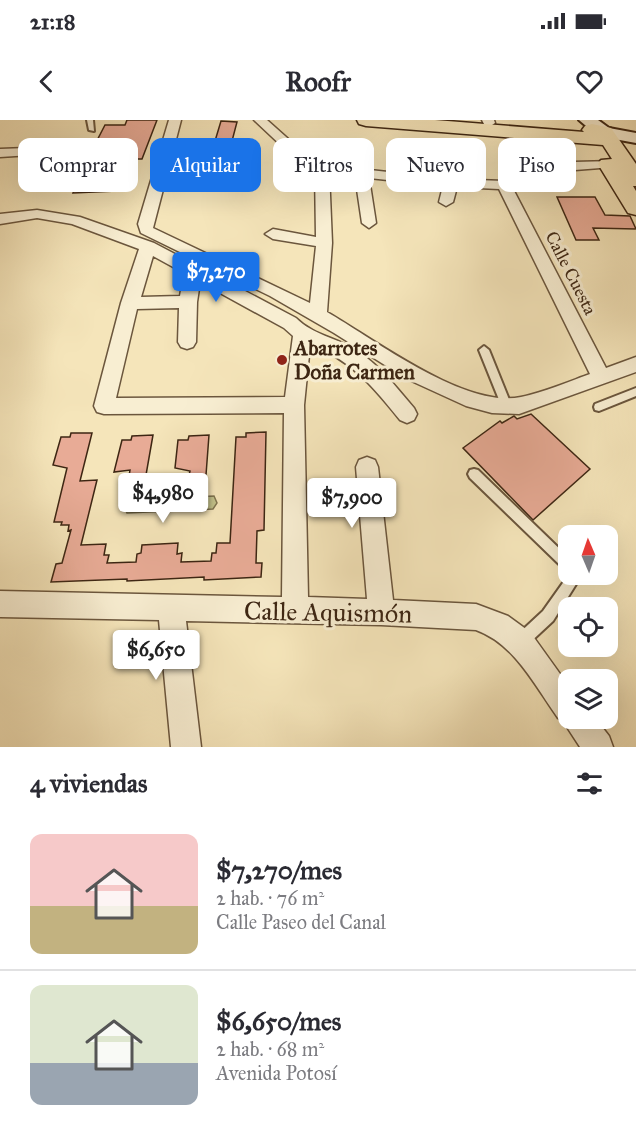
<!DOCTYPE html>
<html lang="es">
<meta charset="utf-8">
<style>
body{margin:0;font-family:"IM FELL Great Primer",serif;background:#f7f7f7;color:#2b2b33;height:100vh;display:flex;flex-direction:column;font-size:22px;white-space:nowrap}
*{box-sizing:border-box;margin:0}
p{font-size:20px;color:#7c7c81}
.icon{flex:none;width:33px;height:33px;fill:none;stroke:currentColor;stroke-width:2;stroke-linecap:round;stroke-linejoin:round}
.map{position:relative;height:627px;overflow:hidden}
.panel{display:flex;flex-direction:column;background:#fff;flex:1}
.panel>*{flex:none}
.banner{position:absolute;left:18px;top:18px;width:600px;height:54px;display:flex;gap:12px}
.needle{width:39px;rotate:358deg}
.controls{position:absolute;left:558px;top:405px;display:grid;gap:12px}
.controls a{display:grid;place-items:center;width:60px;height:60px;border-radius:12px;background:#fff;box-shadow:0 6px 24px #0002;font-size:30px}
.price{position:absolute;translate:-50% -51px;padding:0 14px;border-radius:6px;background:#fff;color:#222;font-size:20px;line-height:39px;filter:drop-shadow(0 2px 3px #0008)}
.price::after{content:'';position:absolute;left:50%;top:36px;width:18px;height:14px;margin-left:-9px;background:inherit;clip-path:polygon(0 0,100% 0,50% 100%)}
.price.current{background:#1a73e8;color:#fff}
ul{padding:0;list-style:none}
li{display:flex;align-items:center;gap:18px;height:150px;padding:0 30px}
li+li{border-top:2px solid #e1e1e2}
li span{display:grid;place-items:center;flex:none;width:168px;height:120px;border-radius:12px;color:#555}
li>.icon{margin-inline-start:auto}
span .icon{width:72px;height:72px;fill:#fffc;stroke-width:1}
li b{font-size:26px}
h2{display:flex;justify-content:space-between;align-items:center;height:72px;padding:0 30px;font-size:26px}
.tag{padding:0 21px;border-radius:12px;background:#fff;box-shadow:0 6px 24px #0002;font-size:21px;line-height:54px}
.tag.current{background:#1a73e8;color:#fff}
.status{display:flex;justify-content:space-between;align-items:center;height:42px;padding:0 30px;background:#fff;direction:ltr}
.status svg{height:16px;fill:currentColor}
header{display:flex;justify-content:space-between;align-items:center;height:78px;padding:0 30px;background:#fff;font-size:27px;font-weight:700}
.map>svg:first-child{display:block}
.green{fill:#c3c28b;stroke:#80744f;stroke-width:1.5}
.building{fill:#e8ab96;stroke:#3d2613;stroke-width:1.5}
.lines{fill:none;stroke-linecap:round;stroke-linejoin:round}
.lane-casing{stroke:#6b563d;stroke-width:4}
.street-casing{stroke:#6b563d;stroke-width:3}
.secondary-casing{stroke:#3d2613;stroke-width:4}
.primary-casing{stroke:#3d2613;stroke-width:3}
.lane{fill:#f8eed2;fill-rule:evenodd}
.street{fill:#f8eed2;fill-rule:evenodd}
.secondary{fill:#f8eed2;fill-rule:evenodd}
.primary{fill:#f5e5ba;fill-rule:evenodd}
.poi-dot{fill:#8f2418;stroke:#f8eed2;stroke-width:2}
.labels{text-anchor:middle;dominant-baseline:central;stroke-width:6;stroke-linejoin:round;paint-order:stroke}
.far-street-label{font-size:18px;fill:#3d2613;stroke:#f8eed2}
.poi-label{font-size:21px;font-weight:bold;fill:#3d2613;stroke:#f8eed2;text-anchor:start}
.near-street-label{font-size:26px;fill:#3d2613;stroke:#f8eed2}
</style>
<div class="status"><b>21:18</b><svg viewBox="0 0 49 12"><path d="M0 12V9h3v3zM5 12V6h3v6zM10 12V3h3v9zM15 12V0h3v12zM26 1h20v11H26zM47 4h2v5h-2z"/></svg></div>
<header><svg class="icon" aria-label="back" viewBox="0 0 24 24"><path d="M15 5l-7 7 7 7"/></svg>Roofr<svg class="icon" aria-label="heart" viewBox="0 0 24 24"><path d="M12 20l-8-8c-3-5 5-10 8-4 3-6 11-1 8 4z"/></svg></header>
<div class="map">
<svg width="636" height="627" viewBox="0 0 636 627">
<rect width="100%" height="100%" fill="#f5e5ba"/>
<filter id="stains"><feTurbulence type="fractalNoise" baseFrequency=".00333" numOctaves="4"/><feColorMatrix values="0 0 0 0 .2 0 0 0 0 .09 0 0 0 0 .02 0 0 0 .5 -.17"/></filter>
<radialGradient id="worn" r=".72"><stop offset=".6" stop-color="#630" stop-opacity="0"/><stop offset="1" stop-color="#630" stop-opacity=".3"/></radialGradient>
<path class="green" d="M214,376L217,383L213,389L127,393L124,386L128,380Z"/>
<path class="building" d="M127,0H157L142,39H130L117,71L73,73L89,32H91L105,5H125Z
M221,1L237,2L232,21H215Z
M557,77H595L605,95L630,96L636,109L593,108L599,120H576Z
M531,294L590,349L533,400L463,328L500,301L502,303L514,296L517,299Z
M266,312L264,410L257,411L256,443H262L261,457L204,460V457L127,461V459L51,462L56,444L62,443L71,410L68,411L69,405H61L62,402H54L67,348L53,345L61,317H70L71,313H92L80,361L97,360L81,425L106,424L104,435H109L107,443L136,442L137,434L141,433L142,425L178,423L177,434L182,433L181,442L211,441L212,433H216L217,423H230L236,317H246V313Z
M153,315L146,355L129,356L130,350L114,352L122,320H131L132,316Z
M209,315L206,355H189L190,351L175,348L178,320H188L189,316Z"/>
<g class="lines">
<defs>
<path id="lane" d="M87,0H93L94,11L89,10Z
M484,226L489,230L512,287L511,290H503L502,287L479,230Z
M636,268V276L599,291L595,290L594,287L595,284Z
M474,349L478,350L568,437V454H576L578,461L553,501L525,527L520,529L515,527L513,522L515,517L543,491L565,460L561,446L470,358L468,354L470,350Z"/>
<path id="street" d="M169,0H181L153,108L310,183L316,126L273,119L265,114L273,109L316,117L315,49L304,47L254,0H267L313,41L361,49L451,59L504,61L574,42L613,41L615,44L613,47L575,50L512,67L606,248L636,237V252L519,294L492,293L466,286L407,259L334,213L270,176L141,113L138,104ZM329,51L355,56L362,103L369,108L376,103L369,58L443,66L439,82L446,86L453,82L457,67L499,69L590,254C568,262 544,272 521,277C465,289 374,219 327,192L332,123Z
M482,0H494L495,3L489,7L485,6Z
M26,28L32,32L31,35L0,37V29Z
M37,90L80,97L154,123L296,198C313,215 335,217 354,229C378,243 396,267 414,288L417,294L414,300L407,303L400,300C375,269 350,238 310,225L304,285L308,477L367,479L356,347L359,340L367,337L375,340L378,347L393,480L476,484L508,496L530,512L568,565V598H595L609,616L613,627H580L563,601L558,598C535,566 515,524 476,510L381,505L186,501L201,627H171L159,500L0,497V471L282,477L284,293L104,294L97,292L94,286L121,183L139,129L72,104L37,98L0,104V94ZM153,136L184,153L180,176L141,177ZM200,162L284,208L293,216L285,277L116,278L137,189L179,188L178,222L181,227L187,229L193,227L196,222L197,182Z"/>
<path id="secondary" d="M579,0H598L609,8L636,13V23L598,16Z"/>
<path id="primary" d="M357,0H435L584,12L582,10L585,6L592,4L611,8L636,44V66H633L636,71V95L628,93L598,44L601,40L612,39L603,25L366,6L359,4Z"/>
</defs>
<use href="#lane" class="lane-casing"/>
<use href="#street" class="street-casing"/>
<use href="#secondary" class="secondary-casing"/>
<use href="#primary" class="primary-casing"/>
<use href="#lane" class="lane"/>
<use href="#street" class="street"/>
<use href="#secondary" class="secondary"/>
<use href="#primary" class="primary"/>
</g>
<circle class="poi-dot" cx="282" cy="240" r="6"/>
<g class="labels">
<g class="far-street-label">
<text transform="translate(571 153) rotate(63)">Calle Cuesta</text>
</g>
<g class="poi-label">
<text x="294" y="228">Abarrotes<tspan x="294" dy="24">Doña Carmen</tspan></text>
</g>
<g class="near-street-label">
<text transform="translate(328 492) rotate(1)">Calle Aquismón</text>
</g>
</g>
<rect width="100%" height="100%" filter="url(#stains)"/>
<rect width="100%" height="100%" fill="url(#worn)"/>
</svg>
<div class="controls">
<a><svg class="needle" viewBox="-14 -14 28 28"><path d="M0-13l5 13h-10z" fill="#e53935"/><path d="M0 13l5-13h-10z" fill="#7c7c81"/></svg></a>
<a><svg class="icon" aria-label="locate" viewBox="0 0 24 24"><circle cx="12" cy="12" r="6"/><path d="M12 2v4M12 18v4M2 12h4M18 12h4"/></svg></a>
<a><svg class="icon" aria-label="layers" viewBox="0 0 24 24"><path d="M12 4l9 5-9 5-9-5zM3 14l9 5 9-5"/></svg></a>
</div>
<b class="price current" style="left:216px;top:183px">$7,270</b>
<b class="price" style="left:163px;top:404px">$4,980</b>
<b class="price" style="left:352px;top:409px">$7,900</b>
<b class="price" style="left:156px;top:561px">$6,650</b>
<div class="banner">
<a class="tag">Comprar</a>
<a class="tag current">Alquilar</a>
<a class="tag">Filtros</a>
<a class="tag">Nuevo</a>
<a class="tag">Piso</a>
</div>
</div>
<section class="panel">
<h2>4 viviendas<svg class="icon" aria-label="filters" viewBox="0 0 24 24"><path d="M4 7h16M4 17h16"/><circle cx="9" cy="7" r="2"/><circle cx="15" cy="17" r="2"/></svg></h2>
<ul>
<li><span style="background:linear-gradient(#f6c9c9 60%,#c2b280 0)"><svg class="icon" aria-label="home" viewBox="0 0 24 24"><path d="M3 11l9-7 9 7M6 9v11h12V9"/></svg></span><div><b>$7,270/mes</b><p>2 hab. · 76 m²</p><p>Calle Paseo del Canal</p></div></li>
<li><span style="background:linear-gradient(#dfe7d0 65%,#9aa5b1 0)"><svg class="icon" aria-label="home" viewBox="0 0 24 24"><path d="M3 11l9-7 9 7M6 9v11h12V9"/></svg></span><div><b>$6,650/mes</b><p>2 hab. · 68 m²</p><p>Avenida Potosí</p></div></li>
</ul>
</section>
